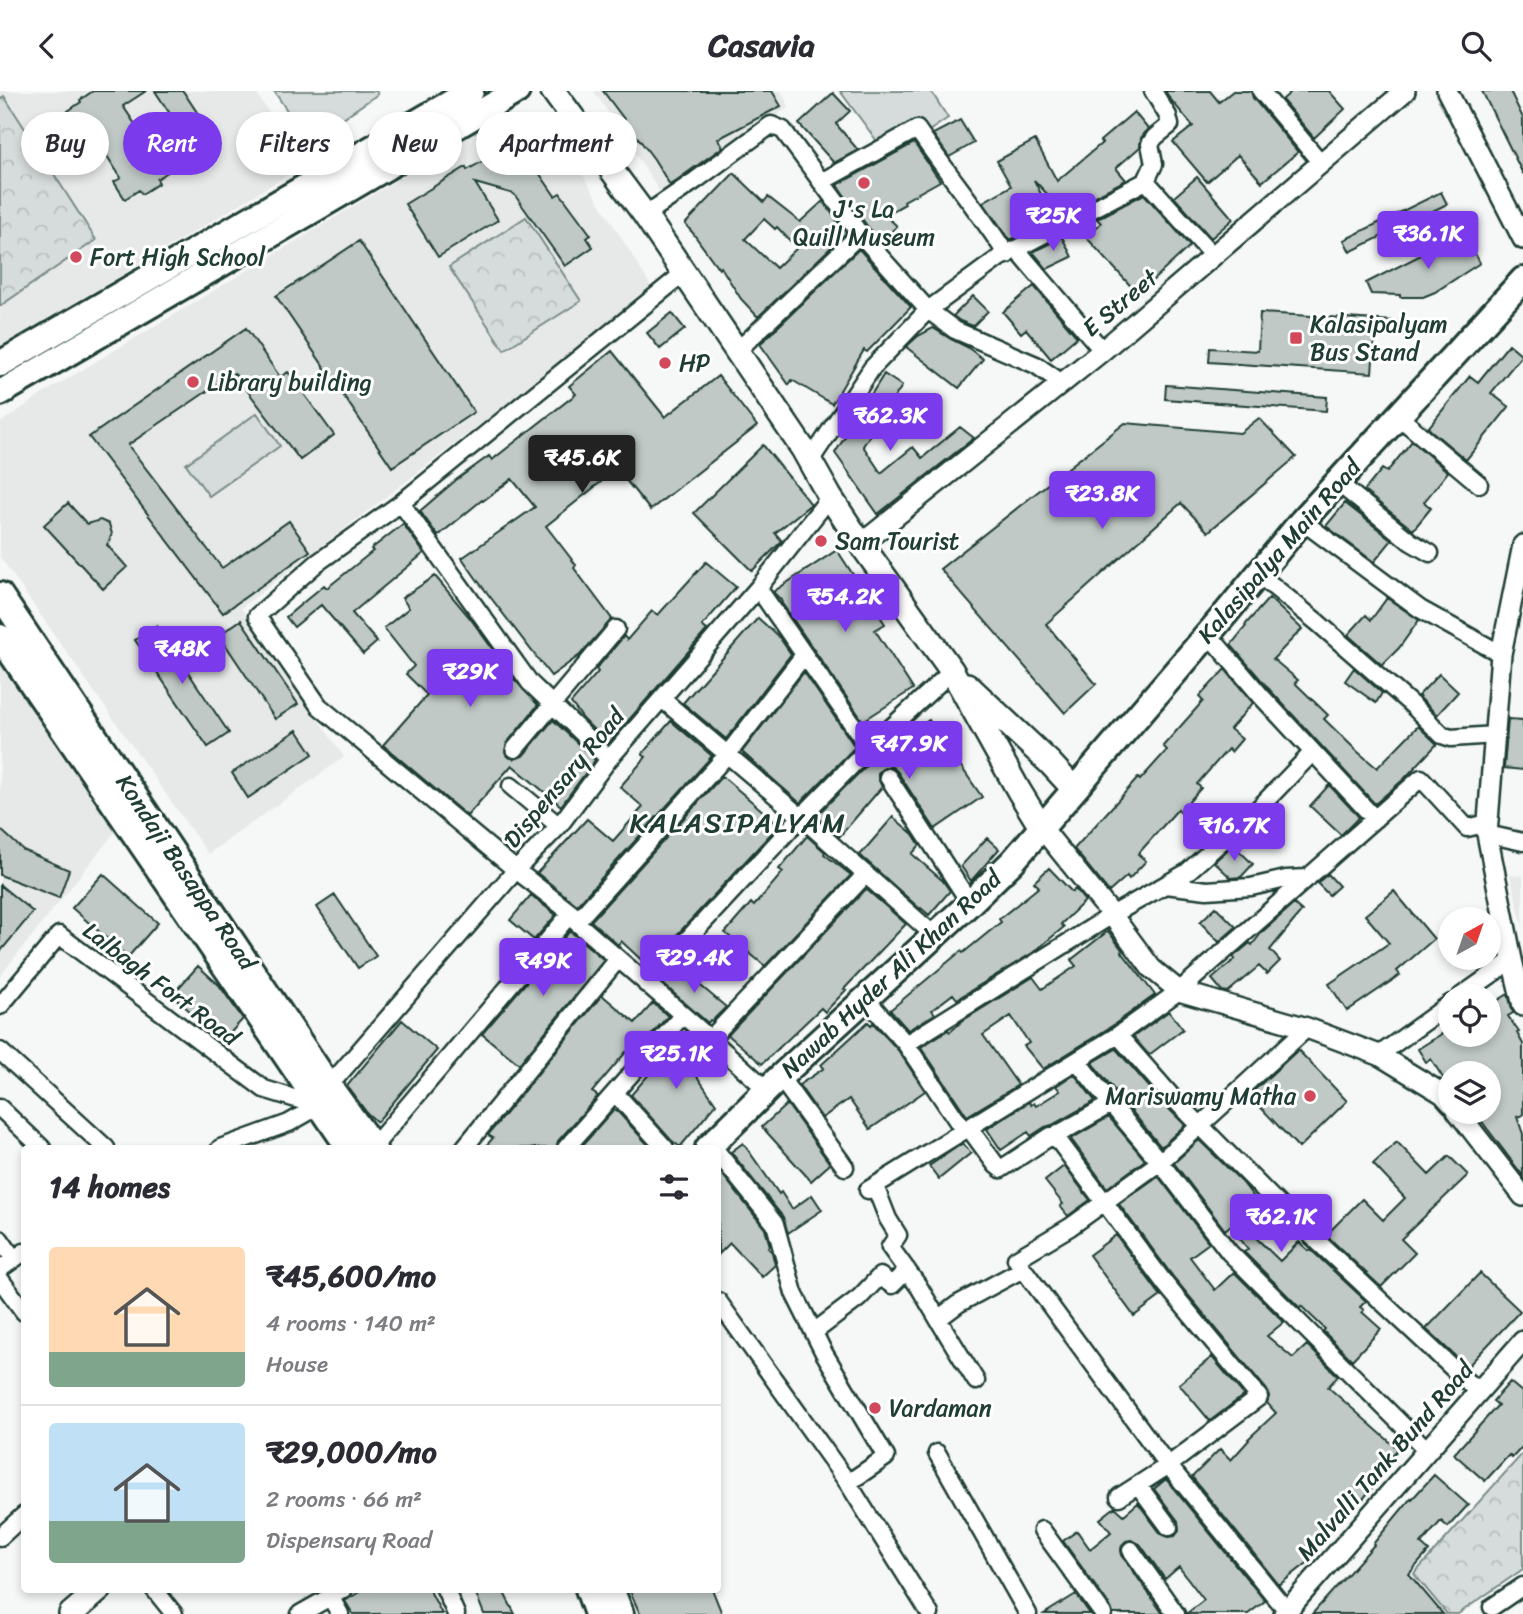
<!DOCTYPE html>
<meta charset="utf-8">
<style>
body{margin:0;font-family:Sriracha,sans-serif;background:#f7f7f7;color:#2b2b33;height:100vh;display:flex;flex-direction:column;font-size:26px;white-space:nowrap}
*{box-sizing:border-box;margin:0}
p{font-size:23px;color:#7c7c81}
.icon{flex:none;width:38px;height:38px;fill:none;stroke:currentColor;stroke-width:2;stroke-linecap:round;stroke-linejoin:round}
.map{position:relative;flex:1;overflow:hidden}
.panel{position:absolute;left:21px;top:1054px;width:700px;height:448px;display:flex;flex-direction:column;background:#fff;border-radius:7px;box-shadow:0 4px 10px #0003}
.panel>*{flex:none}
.hud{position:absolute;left:21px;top:21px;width:700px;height:63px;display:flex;gap:14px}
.needle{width:46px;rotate:40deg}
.controls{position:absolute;left:1438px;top:816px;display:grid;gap:14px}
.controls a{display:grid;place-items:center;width:63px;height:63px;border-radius:50%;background:#fff;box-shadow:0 4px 10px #0003;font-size:35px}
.price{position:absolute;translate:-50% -60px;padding:0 16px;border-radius:7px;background:#7c3aed;color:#fff;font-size:23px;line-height:46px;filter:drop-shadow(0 2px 4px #0008)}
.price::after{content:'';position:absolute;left:50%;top:42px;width:21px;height:16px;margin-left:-10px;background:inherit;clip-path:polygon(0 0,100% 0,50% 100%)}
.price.selected{background:#222;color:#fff}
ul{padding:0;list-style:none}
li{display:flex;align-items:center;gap:21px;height:175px;padding:0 28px}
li+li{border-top:2px solid #e1e1e2}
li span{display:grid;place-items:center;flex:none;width:196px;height:140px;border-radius:7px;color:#555}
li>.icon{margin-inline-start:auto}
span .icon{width:84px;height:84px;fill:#fffc;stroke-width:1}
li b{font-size:30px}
h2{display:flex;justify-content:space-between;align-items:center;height:84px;padding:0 28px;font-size:30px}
.pill{padding:0 24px;border-radius:32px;background:#fff;box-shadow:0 4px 10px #0003;font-size:24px;line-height:63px}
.pill.selected{background:#7c3aed;color:#fff}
header{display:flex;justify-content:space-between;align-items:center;height:91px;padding:0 28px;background:#fff;font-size:32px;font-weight:800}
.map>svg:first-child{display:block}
.built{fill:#e6e9e8}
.grass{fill:#d6dcdb;stroke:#7a8c88;stroke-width:2}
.forest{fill:url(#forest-crowns);stroke:#7a8c88;stroke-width:2}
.building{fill:#c0c9c6;stroke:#1f3d34;stroke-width:2;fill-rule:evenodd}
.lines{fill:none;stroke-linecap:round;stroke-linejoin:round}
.minor-casing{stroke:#1f3d34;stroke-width:21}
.tertiary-casing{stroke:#1f3d34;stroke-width:24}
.secondary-casing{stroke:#1f3d34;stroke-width:28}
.primary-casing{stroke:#1f3d34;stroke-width:30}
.minor{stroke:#fff;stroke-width:16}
.tertiary{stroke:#fff;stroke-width:19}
.secondary{stroke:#fff;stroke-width:23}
.primary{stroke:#fff;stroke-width:24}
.poi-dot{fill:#d1495b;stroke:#fff;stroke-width:2.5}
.labels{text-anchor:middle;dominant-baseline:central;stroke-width:6;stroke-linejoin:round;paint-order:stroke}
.poi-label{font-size:24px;fill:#1f3d34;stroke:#fff;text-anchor:start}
.street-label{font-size:24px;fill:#1f3d34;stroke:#fff}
.quarter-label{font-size:28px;letter-spacing:2px;fill:#1f3d34;stroke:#fff}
</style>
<header><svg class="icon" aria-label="back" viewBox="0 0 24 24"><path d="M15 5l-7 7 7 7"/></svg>Casavia<svg class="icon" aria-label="search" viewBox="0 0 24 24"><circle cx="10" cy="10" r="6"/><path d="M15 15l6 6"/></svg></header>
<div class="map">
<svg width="1523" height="1523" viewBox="0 0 1523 1523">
<defs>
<pattern id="forest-crowns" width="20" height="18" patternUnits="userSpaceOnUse" patternTransform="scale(1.75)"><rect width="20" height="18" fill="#d6dcdb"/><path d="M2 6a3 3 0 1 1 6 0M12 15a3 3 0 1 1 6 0" fill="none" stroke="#b7bebd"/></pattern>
</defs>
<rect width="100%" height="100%" fill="#f6f7f7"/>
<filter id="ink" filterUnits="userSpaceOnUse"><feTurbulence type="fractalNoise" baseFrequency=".0143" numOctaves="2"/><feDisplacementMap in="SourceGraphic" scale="14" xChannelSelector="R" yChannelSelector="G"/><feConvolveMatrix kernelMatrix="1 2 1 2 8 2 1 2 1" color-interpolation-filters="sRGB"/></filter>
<g filter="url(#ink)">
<path class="built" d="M0,0H255L303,75L0,257Z
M594,0H781L789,16L663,105Z
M532,28L561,49L654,200L241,517L344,666L208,763L0,466V332L49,299L490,33Z
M0,572L118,737L0,885Z
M1510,784L1523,785V835Z"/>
<path class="grass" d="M274,0H376L378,3L308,51Z
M840,0H931L948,27L926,42L879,53Z
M257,322L280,355L209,405L186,373Z"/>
<path class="forest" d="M4,5L96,149L0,215V9Z
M526,126L581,210L504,259L449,176Z
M1523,1362V1478L1458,1523H1447L1414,1483Z"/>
<path class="building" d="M93,0H146L123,15L153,60L182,41L155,0H183L216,50L157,88L159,92L142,103L139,99L125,108L114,91L121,87L86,32L79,37L68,20L81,11L80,9Z
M603,0H772L781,15L718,48L723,56L670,94L654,68Z
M1165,0H1210L1219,11L1233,0H1251L1253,7L1298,61L1262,91L1238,64L1207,91L1173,51L1193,35L1171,9Z
M1292,0H1329L1345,18L1314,47L1282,9Z
M1482,0H1510L1523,27V83Z
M833,2L850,20L836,33L858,59L834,72L799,33Z
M1134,21L1148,38L1141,47L1140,56L1116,77L1126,89L1064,121L1034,89L1053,127L1010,149L983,111L1011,95L997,70L1035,49L1057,90L1102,52L1100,50Z
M960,29L974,52L949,66L933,43Z
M914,52L940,90L904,110L905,113L885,124L897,135L881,151L868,136L837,94Z
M506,57L524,60L555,105L560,102L591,144L587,147L593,156L565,175L514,103L475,92L498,129L438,166L405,113L466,76L467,79Z
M734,82L764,111L768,106L800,131L823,110L846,142L758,226L741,208L721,176L719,178L692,141L685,133ZM764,128L775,138L777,136L797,157L776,177L745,148Z
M1197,86L1233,128L1211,147L1174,106Z
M1441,101L1447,113L1350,161L1344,149Z
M1144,103L1190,155L1138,203L1086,146L1101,132L1097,128Z
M1464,142L1480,172L1435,201L1423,206H1400V204L1371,203L1366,192Z
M1062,146L1072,166L1047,178L1033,161Z
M359,150L474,321L392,376L276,205Z
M859,158L911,216L867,261L864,259L832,313L792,289L789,294L760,253Z
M1034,195L1077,246L1051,268L1026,238L1021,242L1003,221Z
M973,205L988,220L973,235L960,230L953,225Z
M672,222L685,238L660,258L647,242Z
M1260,222L1410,231L1409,245L1375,243L1372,282L1209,271L1210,257L1258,260Z
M246,237L280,286L288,281L334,344L300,369L234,282L128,354L222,477L289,430L310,460L223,522L89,346Z
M933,237L951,248L967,256L983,268L959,297L906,256L918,245Z
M1509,253L1522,264L1491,302L1509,316L1466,369L1428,337L1470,285L1478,291Z
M612,260L665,326L718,285L757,335L650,419L617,378L546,435L576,474L574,477L612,528L580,564L551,585L478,490L462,467L535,416L512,388L483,410L482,409L438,445L420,420L456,389L489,365L492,369L576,303L569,295Z
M884,283L902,295L863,355L881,382L913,356L922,367L960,336L974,347L878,423L835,362Z
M1166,294L1327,306L1326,320L1165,308Z
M1259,327L1296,366L1208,441L1181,412L1046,533L1096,593L1065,622L940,478L1125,332L1240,342Z
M1412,350L1448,381L1424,411L1431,417L1413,439L1364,400L1382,378L1387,381Z
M763,354L811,413L775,442L782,450L752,480L694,422Z
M68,412L87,433L100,429L109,433L112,443L107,454L127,476L103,498L44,434Z
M1345,412L1392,449L1374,471L1326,435Z
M403,433L424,462L352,522L377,551L363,563L321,514L294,536L286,526L324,494L327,497L373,460L371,458Z
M837,459L885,533L875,539L913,598L863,630L781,511L782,510L773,501Z
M706,471L736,496L702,535L707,539L608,653L584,629L571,612L598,581L596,578L624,545L627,549L652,520L658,524Z
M435,485L470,527L499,567L494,571L517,591L538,614L507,652L505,661L508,666L514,668L523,665L553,629L595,669L561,715L512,674L467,725L383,654L427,604L406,583L414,575L384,537L409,517L402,507Z
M1269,507L1302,538L1273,568L1298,589L1295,592L1328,624L1324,628L1358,661L1377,677L1418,635L1437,653L1404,688L1375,713L1269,598L1231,554L1246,535L1245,534Z
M1387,507L1419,529L1399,557L1382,574L1348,544L1366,524L1371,529Z
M758,527L779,546L791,563L726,648L683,612Z
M241,529L298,613L275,628L219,544Z
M157,535L229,642L208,656L135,549Z
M1354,577L1382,602L1376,612L1345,590Z
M1225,578L1253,612L1230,638L1242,648L1231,661L1228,658L1197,693L1201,697L1180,721L1178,718L1138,763L1146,770L1129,788L1127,785L1109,801L1074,758L1138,687L1140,689L1167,659L1163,655L1203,610L1199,606Z
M804,581L855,656L800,712L742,661Z
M1439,583L1458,601L1437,624L1418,605Z
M1508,628L1523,629V679L1504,677Z
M929,629L982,706L935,738L897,680L892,676H887L882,678L878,682V687L882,696L839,746L816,725L874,667Z
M671,630L712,665L577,814L537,782L587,728L613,750L643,716L620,696L646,666L642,663Z
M297,639L313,663L248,707L232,682Z
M722,685L779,734L648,875L621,850L618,854L591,830Z
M1329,694L1359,726L1341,744L1310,715Z
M893,726L913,743L920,754L912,763L943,790L950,800L929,824L921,817L920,818L860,764Z
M0,738L23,759L69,779L59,807L0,784Z
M807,745L825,761L824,763L851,784L765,875L725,842L751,812L754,815L783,781L779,778Z
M987,747L999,758L971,790L961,775Z
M1233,754L1253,773L1241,786L1231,787L1214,771Z
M1049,777L1072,801L1075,798L1085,810L1061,833L1064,836L1034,861L957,908L953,903L932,919L935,923L908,939L890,919L961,860L963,862L1001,831L999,828L1039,796L1034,791Z
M103,783L158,832L128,866L72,817Z
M1328,783L1339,795L1329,804L1317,792Z
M0,794L33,821L0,861Z
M866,798L906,833L844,898L846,899L825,921L821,917L762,973L728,944Z
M1394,800L1434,848L1397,880L1400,884L1347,920L1329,893L1389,852L1365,824Z
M335,804L376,865L358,877L317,816Z
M531,804L556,824L534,849L510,829Z
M1294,813L1302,820L1270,859L1280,870L1267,883L1259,875L1228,901L1222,900L1212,888L1235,868L1233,866L1250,852L1252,854L1262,841Z
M1216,816L1236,836L1219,851L1200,831Z
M570,840L604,869L519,973L482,943Z
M1108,840L1123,860L1122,861L1155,904L1112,935L1043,978L1024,955L1029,952L1011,925L983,944L1018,994L967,1025L921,956L948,939L950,941L962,930L1033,886L1042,898L1076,875L1071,869Z
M198,875L219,894L243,928L223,950L172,904Z
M677,875L726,916L712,930L710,929L708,932L663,893L665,891L664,889Z
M1508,903L1513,922L1508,925L1519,941L1517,942L1523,953V1024L1517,1026L1523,1043V1085L1474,1020H1489V982H1451V987L1445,990L1431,968L1426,971L1418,958L1451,937V943H1489V915Z
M602,904L635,932L653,912L668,925L632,966L626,961L592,1001L598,1005L558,1050L556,1057H484L493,1047L488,1044Z
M1169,920L1183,938L1149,964L1133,946Z
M402,929L437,959L377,1031L367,1022L347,995Z
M868,931L871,934L873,932L898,959L925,1000L870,1038L849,1008L822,1027L799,994L824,977L821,974Z
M679,944L711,971L696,984L716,1013L680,1056L671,1049L631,1004L651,981L648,979Z
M1116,958L1165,1014L1185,1034L1161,1056L1092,972Z
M1298,959L1347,1010L1299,1057L1249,1004Z
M1074,983L1095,1010L1052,1034L1045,1036L1031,1045L1028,1041L1001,1059L987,1038L1029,1011L1031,1014L1034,1012L1036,1015L1060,1000L1056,995Z
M787,1013L830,1073L811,1090L762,1036Z
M614,1019L618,1021L651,1057H580Z
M1109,1026L1145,1069L1107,1097L1071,1048Z
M1199,1049L1242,1091L1267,1123L1247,1138L1280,1170L1299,1151L1309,1160L1311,1159L1366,1210L1360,1216L1364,1219L1362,1221L1381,1238L1352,1269L1323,1240L1325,1238L1301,1215L1300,1217L1244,1161L1248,1158L1230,1135L1225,1139L1174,1072Z
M1397,1051L1429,1084L1449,1065L1468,1084L1401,1148L1415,1162L1381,1196L1326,1144L1362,1108L1383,1129L1405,1107L1373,1073Z
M743,1052L779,1103L781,1101L792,1118L812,1104L822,1119L788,1142L783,1126L731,1061Z
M963,1052L971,1062L939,1088L929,1075Z
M1064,1075L1090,1109L1068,1125L1060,1115L1063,1113L1045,1090Z
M718,1078L765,1138L770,1155L768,1157L772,1161L775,1174L762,1186L730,1152L718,1164Z
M1158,1085L1209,1152L1190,1166L1215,1199L1234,1181L1284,1231L1267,1245L1293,1267L1307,1254L1338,1285L1328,1296L1398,1358L1367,1392L1372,1397L1363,1408L1303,1459L1311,1469L1279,1494L1192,1386L1220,1358L1231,1369L1249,1349L1248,1348L1276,1322L1267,1312L1269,1305L1267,1299L1174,1187L1119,1113Z
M1116,1144L1161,1205L1134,1225L1089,1164Z
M1480,1182L1520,1220L1467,1276L1426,1238Z
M1212,1266L1244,1304L1210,1330L1179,1293Z
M1510,1291L1523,1302V1355L1512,1367L1509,1364L1485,1390L1454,1363L1498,1314L1493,1310Z
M1434,1384L1468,1414L1448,1436L1441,1430L1421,1453L1429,1460L1409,1483L1443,1523H1312L1374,1454L1373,1453L1411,1407L1412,1408Z
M1166,1388L1265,1510L1248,1523H1186L1204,1509L1179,1476L1165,1488L1140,1453L1131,1449L1126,1450L1122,1454L1121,1459L1122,1464L1163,1523H1113L1111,1517L1063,1450L1077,1440L1090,1458L1111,1441L1100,1428L1115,1416L1124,1424L1138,1412L1161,1443L1169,1446L1175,1445L1179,1440L1178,1430L1154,1398Z
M364,1498H429L442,1523H353L345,1510Z
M474,1498H502L515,1523H484Z
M629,1498H712L722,1523H640Z
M1076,1503L1090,1523H1044Z"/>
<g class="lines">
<defs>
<path id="minor" d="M1261,0L1321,72
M1146,90L1154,73L1150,53L1155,46L1170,34L1168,25L1153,0
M821,91L917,38C946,81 979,120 1007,164
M645,124L696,89L771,34L783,39L860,143L928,219L872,277L810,370
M1017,159L1102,259
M684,182L401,412L317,472L257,525L319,615L516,779L571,822L576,831C640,887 705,942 767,999
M737,260L860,143
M1062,292L1036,274L955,239L928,219L999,167L1146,90L1213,165
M1398,325L1479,393
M1337,391L1411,451L1430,462
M401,412L530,592L609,668
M1302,430L1420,518L1501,563
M1258,483L1317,531L1413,615L1442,644L1451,647L1495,644
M758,497L869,657
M1208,543L1261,605L1375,728
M662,608L801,726L935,845
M515,658L616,538
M888,686L970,812
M511,695L559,735
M1487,743L1523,751
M1165,794L1207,799L1251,796L1286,788L1308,787
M576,831L727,664L804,564
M646,893L801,726L869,657L952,580
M1461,905L1512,869
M866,908L906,953L964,1040
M0,915L59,844L264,998L319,1015
M1118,944L1173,1007L1283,1118L1478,1301
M711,947L866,783
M906,953L1112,824L1186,782L1256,720L1313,661
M0,960L106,1057
M1379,964L1451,912
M1077,970L1111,1013L1160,1071L1229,1161L1427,1359
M780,986L845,1076
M615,1002L665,1057
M0,1017L42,1057
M969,1037L996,1074L1001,1078L1051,1045H1055L1166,1194L1259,1306L1169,1374L1119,1406
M1055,1045L1111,1013
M373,1056L571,822
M220,1057L289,1032L319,1015L329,995L516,779L559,735L609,668L758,497L830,406
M464,1057L618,868
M566,1057L682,925
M718,1062L775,1133L794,1202L824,1262L886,1366L848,1392
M875,1095L888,1128L898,1144L890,1156L919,1196L938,1228L958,1213L1023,1178
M868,1099L1118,944L1179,900L1421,687L1467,737L1488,732
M0,1148L14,1168
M0,1178L24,1161
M0,1188L24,1221
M718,1210L848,1392L930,1523
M938,1228L976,1290
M814,1241L859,1207L880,1185L892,1194L907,1179
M937,1362L1028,1523
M1138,1394L1169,1436
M1042,1439L1103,1523
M0,1446L24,1424
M1131,1459L1176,1523
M154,1498L174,1523
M445,1498L456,1523
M331,1507L340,1523
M1492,1516L1523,1495
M1288,1519L1278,1509L1160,1364L1016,1168L1070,1136L1160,1071L1307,937
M300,1523L344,1498"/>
<path id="tertiary" d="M1447,0L1523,148
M861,453L1101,261L1405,0
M1523,454L1501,563L1487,743L1512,869L1523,915
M1041,736L1112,824L1151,877L1179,900L1307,937L1379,964L1443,1003L1451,1012
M1457,1020L1523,1105
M1284,1523L1523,1250"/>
<path id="secondary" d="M553,0L645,124L803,358L830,406L861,453L952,580L1019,700L1041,736
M967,594L1050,672L1074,698
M71,1523L100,1498"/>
<path id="primary" d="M0,273L471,0
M0,302L517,0
M0,504L329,995L374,1057
M0,546L349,1057
M708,1057L780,986L970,812L1013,770L1227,521L1302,430L1523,189
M588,1498L597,1523
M611,1498L621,1523"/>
</defs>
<use href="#minor" class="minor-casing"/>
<use href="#tertiary" class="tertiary-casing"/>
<use href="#secondary" class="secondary-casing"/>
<use href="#primary" class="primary-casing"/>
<use href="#minor" class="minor"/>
<use href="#tertiary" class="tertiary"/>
<use href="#secondary" class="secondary"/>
<use href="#primary" class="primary"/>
</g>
</g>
<g class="poi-dot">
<circle cx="864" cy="92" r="7"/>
<circle cx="76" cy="166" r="7"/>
<rect x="1289" y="240" width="14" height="14" rx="3.5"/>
<circle cx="665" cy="272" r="7"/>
<circle cx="193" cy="291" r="7"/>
<circle cx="821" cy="450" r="7"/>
<circle cx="1310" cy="1005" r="7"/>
<circle cx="875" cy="1317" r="7"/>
</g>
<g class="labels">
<g class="poi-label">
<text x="864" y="118" text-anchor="middle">J's La<tspan x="864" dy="28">Quill Museum</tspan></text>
<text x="90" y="166">Fort High School</text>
<text x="1310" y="233">Kalasipalyam<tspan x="1310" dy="28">Bus Stand</tspan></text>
<text x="679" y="272">HP</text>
<text x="207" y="291">Library building</text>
<text x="835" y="450">Sam Tourist</text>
<text x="1296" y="1005" text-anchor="end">Mariswamy Matha</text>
<text x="889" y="1317">Vardaman</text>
</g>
<g class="street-label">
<text transform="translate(1120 212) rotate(-40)">E Street</text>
<text transform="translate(1279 460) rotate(-49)">Kalasipalya Main Road</text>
<text transform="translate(564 687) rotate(-50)">Dispensary Road</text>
<text transform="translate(186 781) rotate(56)">Kondaji Basappa Road</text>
<text transform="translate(891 883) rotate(-43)">Nawab Hyder Ali Khan Road</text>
<text transform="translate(161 893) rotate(37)">Lalbagh Fort Road</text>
<text transform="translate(1385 1370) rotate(-49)">Malvalli Tank Bund Road</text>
</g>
<g class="quarter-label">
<text x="738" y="731">KALASIPALYAM</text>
</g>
</g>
</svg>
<div class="controls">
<a><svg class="needle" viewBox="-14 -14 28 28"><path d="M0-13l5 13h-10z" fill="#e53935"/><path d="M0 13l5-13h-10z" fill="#7c7c81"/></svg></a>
<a><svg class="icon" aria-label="locate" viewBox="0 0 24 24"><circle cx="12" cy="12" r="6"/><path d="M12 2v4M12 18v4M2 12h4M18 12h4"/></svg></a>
<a><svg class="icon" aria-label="layers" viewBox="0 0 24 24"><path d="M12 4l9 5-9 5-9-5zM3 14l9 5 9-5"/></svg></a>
</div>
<b class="price" style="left:1053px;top:162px">₹25K</b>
<b class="price" style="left:1428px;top:180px">₹36.1K</b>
<b class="price" style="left:890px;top:362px">₹62.3K</b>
<b class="price selected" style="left:582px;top:404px">₹45.6K</b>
<b class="price" style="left:1102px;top:440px">₹23.8K</b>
<b class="price" style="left:845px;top:543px">₹54.2K</b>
<b class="price" style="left:182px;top:595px">₹48K</b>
<b class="price" style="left:470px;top:618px">₹29K</b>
<b class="price" style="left:909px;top:690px">₹47.9K</b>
<b class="price" style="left:1234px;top:772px">₹16.7K</b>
<b class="price" style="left:694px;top:904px">₹29.4K</b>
<b class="price" style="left:543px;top:907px">₹49K</b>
<b class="price" style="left:676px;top:1000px">₹25.1K</b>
<b class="price" style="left:1281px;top:1163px">₹62.1K</b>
<div class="hud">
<a class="pill">Buy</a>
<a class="pill selected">Rent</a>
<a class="pill">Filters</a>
<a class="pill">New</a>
<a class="pill">Apartment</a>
</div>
<section class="panel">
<h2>14 homes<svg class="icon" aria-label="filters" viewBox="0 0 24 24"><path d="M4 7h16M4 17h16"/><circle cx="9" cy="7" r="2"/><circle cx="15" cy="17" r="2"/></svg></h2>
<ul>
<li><span style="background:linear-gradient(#ffd9b3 75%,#7fa58c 0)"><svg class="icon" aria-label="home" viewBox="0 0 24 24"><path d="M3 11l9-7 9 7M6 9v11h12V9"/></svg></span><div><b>₹45,600/mo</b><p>4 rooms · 140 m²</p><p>House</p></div></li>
<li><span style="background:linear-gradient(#bfe0f5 70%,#7fa58c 0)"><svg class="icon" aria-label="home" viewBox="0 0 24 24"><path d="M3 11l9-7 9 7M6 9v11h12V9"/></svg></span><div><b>₹29,000/mo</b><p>2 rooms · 66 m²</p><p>Dispensary Road</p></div></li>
</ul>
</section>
</div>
